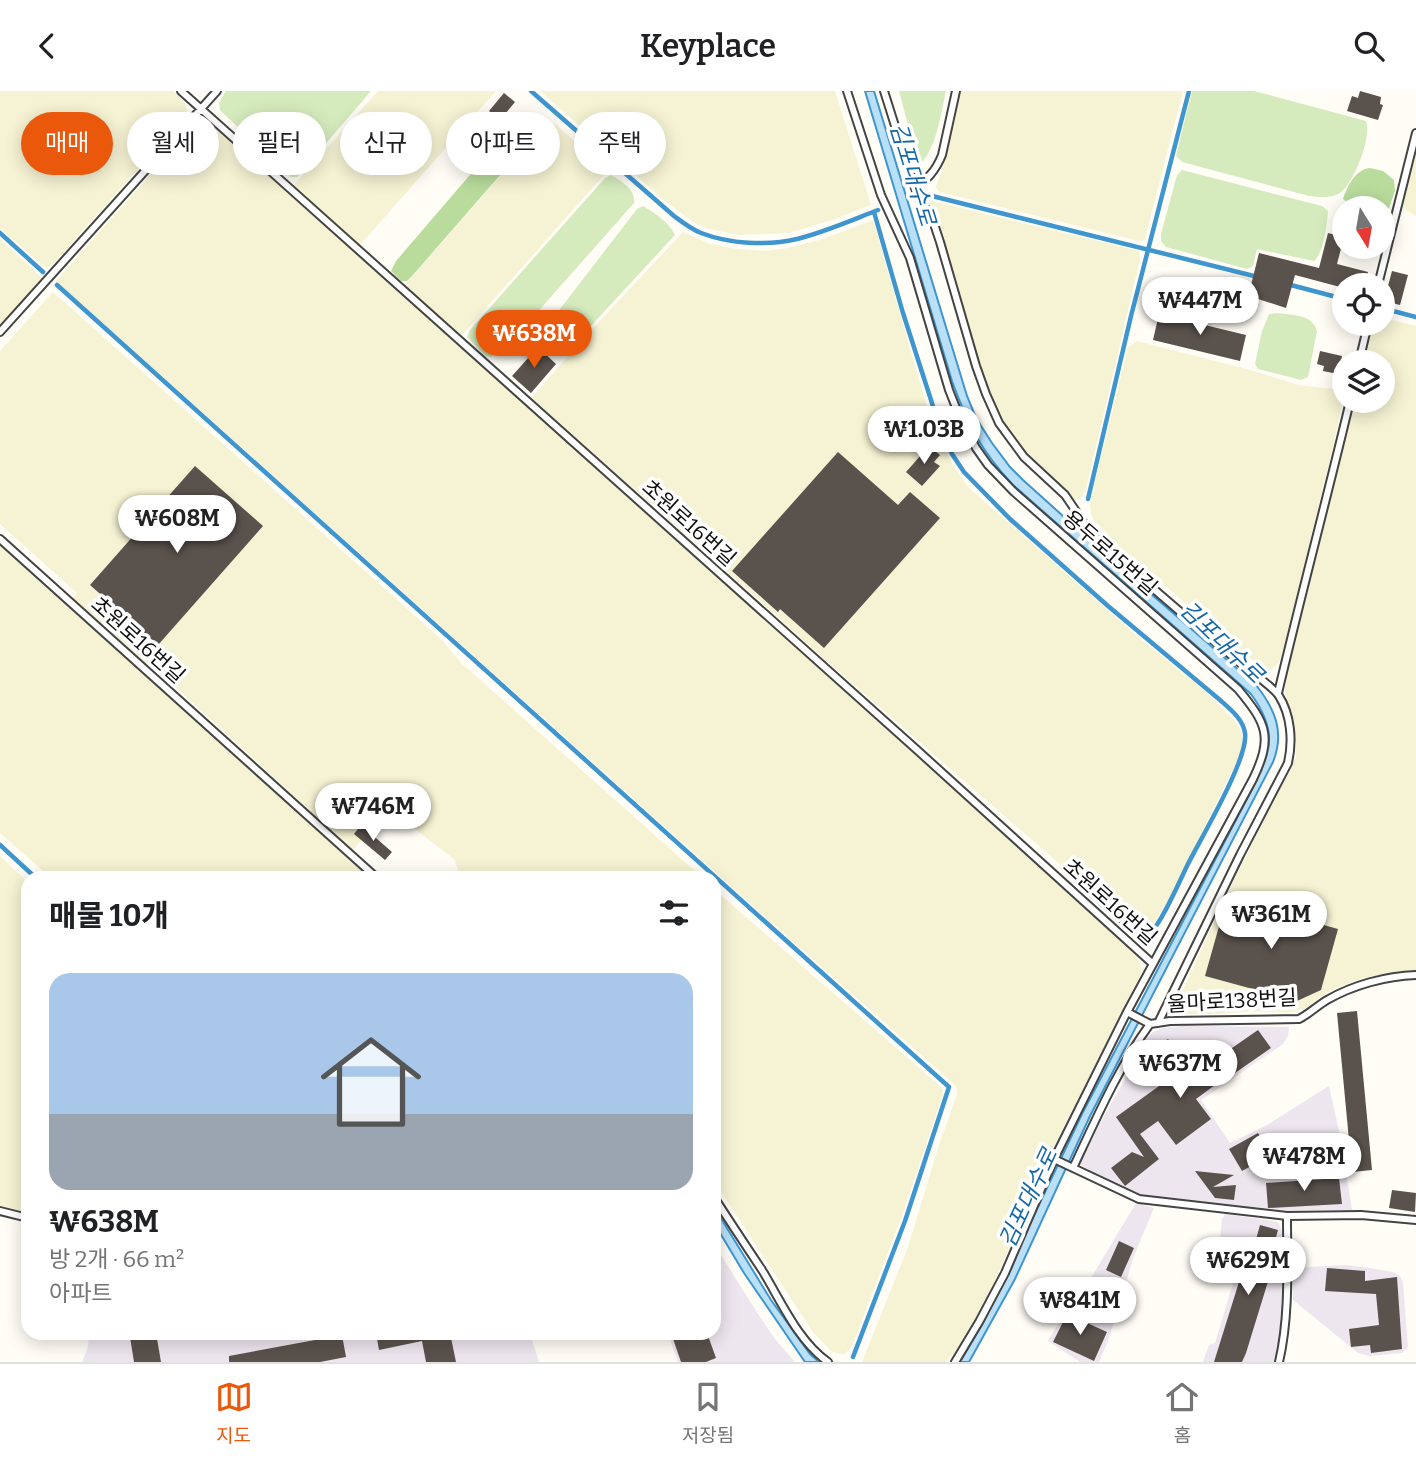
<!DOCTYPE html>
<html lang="ko">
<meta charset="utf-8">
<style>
body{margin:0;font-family:Bitter,"Noto Sans KR",serif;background:#f6f6f6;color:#202124;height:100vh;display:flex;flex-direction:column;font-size:26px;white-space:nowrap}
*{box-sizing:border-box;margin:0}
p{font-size:23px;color:#757577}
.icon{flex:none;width:38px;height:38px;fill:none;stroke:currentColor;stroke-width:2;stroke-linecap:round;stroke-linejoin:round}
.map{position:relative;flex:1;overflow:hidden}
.panel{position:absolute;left:21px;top:780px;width:700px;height:469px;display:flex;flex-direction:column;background:#fff;border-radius:21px;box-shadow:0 4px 18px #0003}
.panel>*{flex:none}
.top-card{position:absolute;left:21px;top:21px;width:700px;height:63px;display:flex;gap:14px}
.needle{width:46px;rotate:169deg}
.fabs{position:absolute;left:1332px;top:105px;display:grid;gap:14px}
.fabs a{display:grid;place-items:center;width:63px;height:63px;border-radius:50%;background:#fff;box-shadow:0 4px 18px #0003;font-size:35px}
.price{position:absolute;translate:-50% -60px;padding:0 16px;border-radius:24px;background:#fff;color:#222;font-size:23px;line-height:46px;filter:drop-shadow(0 2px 4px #0008)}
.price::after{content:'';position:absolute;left:50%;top:42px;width:21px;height:16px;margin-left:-10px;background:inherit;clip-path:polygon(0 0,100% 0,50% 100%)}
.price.selected{background:#ea580c;color:#fff}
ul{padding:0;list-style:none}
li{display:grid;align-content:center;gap:14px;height:371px;padding:0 28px}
li span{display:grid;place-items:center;height:217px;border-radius:21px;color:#555}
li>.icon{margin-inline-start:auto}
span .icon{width:126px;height:126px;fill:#fffc;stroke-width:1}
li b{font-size:30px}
h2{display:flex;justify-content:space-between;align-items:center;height:84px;padding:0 28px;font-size:30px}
.pill{padding:0 24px;border-radius:32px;background:#fff;box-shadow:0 4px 18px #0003;font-size:24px;line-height:63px}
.pill.selected{background:#ea580c;color:#fff}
header{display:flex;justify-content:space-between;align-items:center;height:91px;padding:0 28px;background:#fff;font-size:32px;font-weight:600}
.tab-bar{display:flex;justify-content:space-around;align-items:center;height:98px;border-top:2px solid #e0e0e0;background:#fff;font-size:19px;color:#757577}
.tab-bar a{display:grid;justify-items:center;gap:4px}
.tab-bar .selected{color:#ea580c}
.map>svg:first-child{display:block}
.industrial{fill:#eee6ef}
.farmland{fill:#f6f3d4}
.green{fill:#d5ebbd}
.forest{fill:#b9dc9c}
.water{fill:#b9e0f7;stroke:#3f96cf;stroke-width:2}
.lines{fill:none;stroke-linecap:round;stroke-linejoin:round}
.stream{stroke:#3f96cf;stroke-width:4.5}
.building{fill:#5a524d}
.service-casing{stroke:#444;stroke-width:10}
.service{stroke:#fff;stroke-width:6}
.labels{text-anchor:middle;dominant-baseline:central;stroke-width:7;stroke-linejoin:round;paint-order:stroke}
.street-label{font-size:21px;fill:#111;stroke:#fff}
.water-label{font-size:23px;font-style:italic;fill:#1768a6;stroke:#fff}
</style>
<header><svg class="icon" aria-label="back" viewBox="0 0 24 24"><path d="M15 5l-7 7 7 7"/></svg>Keyplace<svg class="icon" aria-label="search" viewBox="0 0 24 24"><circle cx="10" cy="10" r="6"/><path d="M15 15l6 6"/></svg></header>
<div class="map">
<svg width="1416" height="1271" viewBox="0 0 1416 1271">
<rect width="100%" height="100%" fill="#fffdf5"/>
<path class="industrial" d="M1182,935L1289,936L1288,945L1283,953L1201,1009L1230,1052L1267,1034L1329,995L1341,1049L1352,1119L1274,1120L1139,1103L1091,1080L1080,1073L1096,1039L1119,999L1146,948L1153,941L1163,937Z
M1136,1112L1154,1117L1134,1165L1108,1250L1099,1271H1080L1048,1250L1058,1233L1091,1187Z
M1225,1123L1274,1130L1279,1132L1282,1140L1283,1166L1282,1206L1279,1248L1275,1271H1203L1209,1254L1215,1252L1241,1165L1220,1150L1222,1128Z
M714,1153L758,1223L775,1248L795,1271H678L668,1243L714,1242Z
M1346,1174L1370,1177L1393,1181L1400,1185L1403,1191L1408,1256L1402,1262L1369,1265L1358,1262L1293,1209L1292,1177Z
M90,1242L530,1243L539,1271H82L87,1259Z"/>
<path class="farmland" d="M0,0H174L186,14L187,20L184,27L53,173L47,177L40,172L0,137Z
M378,0H496L360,154L293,95Z
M540,0H835L871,114L832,129L789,142L738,144L705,137L692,130L665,110Z
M960,0H1183L1145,147L1142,150L1135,149L940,101L936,97L937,92L941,83Z
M204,30L223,42L246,63L947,692L1137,865L1141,875V883L1055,1053L993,1194L969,1241L960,1255L946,1271H862L907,1159L939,1054L957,1003V998L954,993L799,856L56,190L196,32Z
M548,31L555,33L600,72L605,81L603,85L462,244L407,197V191Z
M1416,55V125L1401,116Z
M932,110L1139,160L1140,169L1086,398L1082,406L1074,410L1032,369L1017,353L998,324L988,301L934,122L932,116L927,113Z
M873,129L927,316L942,353L954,376L969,397L1137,545L1208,603L1235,630L1241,639L1243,653L1237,670L1169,808L1149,840L1145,841L1133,837L821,565L532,307L579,252L683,141L710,153L737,158L766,160L788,157L823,148Z
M0,148L42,187L0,235Z
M53,201L442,549L460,571L703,787H454L458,780L455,769L392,720L385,722L353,759L157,579L156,572L149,576L72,509L77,502L0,433V260Z
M1383,227L1416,235V879L1378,884L1357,889L1334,898L1317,908L1306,917L1288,922L1250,920L1224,923H1176L1174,918L1226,805L1296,665L1295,638L1285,602V595L1293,551L1319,454L1353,310H1382V271H1363L1372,233H1382Z
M1137,250L1250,279L1299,294L1333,298L1340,300L1344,305L1333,356L1286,548L1280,569L1276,575L1270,579L1263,578L1252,569L1119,455L1094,429L1091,423L1090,414L1093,400L1128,256Z
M0,455L119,561L371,787H51L0,742Z
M0,765L28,791V1123L0,1116Z
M714,798L942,997L943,1003L941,1009L903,1122L852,1255L845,1263H840L831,1260L813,1241L714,1090Z"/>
<path class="green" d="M226,0H371L297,86H291L225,24L220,19L219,12Z
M899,0H946C941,21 937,55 922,71L919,69L916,64Z
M1192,0H1254L1366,30C1372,46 1354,91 1341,101C1332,108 1320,106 1309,105L1182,71L1176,65Z
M1182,79L1322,115L1328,120C1327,133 1324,162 1314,170L1257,158L1253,175L1247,178L1166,156L1161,150V143L1177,84Z
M611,84C622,90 636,99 634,112L526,234L491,266L485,265L467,246L470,239L605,87Z
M643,115C655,122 670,132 675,144L565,263C556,262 548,254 542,247L543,240L637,118Z
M1277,222C1291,224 1313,223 1317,240L1308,286L1301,289L1258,278L1255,273L1262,240L1269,223Z"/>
<path class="forest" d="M501,51H505L516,61L515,67L412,185L407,190H401L391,180L396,170L469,85Z
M1370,77L1383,80L1394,89L1395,100L1388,120L1383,121L1382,117C1369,117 1354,117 1343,108C1348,94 1355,79 1370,77Z"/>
<path class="water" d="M865,0H874L967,305L976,327L992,352L1010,376L1023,389L1113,470L1256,594C1275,618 1285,641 1273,671L1090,1025L1015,1188L969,1271H960L983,1232L1082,1023L1249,704C1269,663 1281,644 1251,603L1013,394C981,360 968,334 952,290Z
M714,1116L771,1209L810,1263L819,1271H805L744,1182L714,1132Z"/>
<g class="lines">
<path class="stream" d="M531,0L674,125C682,131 691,138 701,142C730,153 767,155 797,148C825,141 852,129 878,119
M928,104L1258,186
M874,121L903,222L940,337L952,363L964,381L1010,428L1108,515L1220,609C1230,618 1243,628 1245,642C1249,667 1201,747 1188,773C1179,791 1165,825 1153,839C1150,842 1148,843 1144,843C1131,843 1099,811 1089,802
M0,142L43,181
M1287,193L1344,208
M57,194L949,996L905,1130L853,1266
M1382,217L1416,226
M1088,408L1131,225L1189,0
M0,754L37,788"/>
</g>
<path class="building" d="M1360,0L1381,6L1380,13L1383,14L1378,29L1347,20L1352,5L1358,7Z
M504,2L515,11L500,29L489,20Z
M528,30L538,39L519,60L509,51Z
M1328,142L1344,146L1337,173L1368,181L1365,194H1344V197L1295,184L1286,217L1258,208L1256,214L1244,211L1248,193L1251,194L1259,162L1319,177Z
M1392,180L1408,184L1400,214L1384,210Z
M1159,223L1246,244L1240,270L1153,249Z
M538,256L556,273L531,302L512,285Z
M1320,260L1342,265L1338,283L1323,280L1324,275L1317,273Z
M929,355L940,364L934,371L940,375L922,395L906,381Z
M838,361L898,414L910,401L940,427L824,557L780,518L778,521L732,480Z
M195,375L263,435L158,554L90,494Z
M361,734L392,761L385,769L354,743Z
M1227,807L1338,838L1321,899L1297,910L1205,885Z
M1357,920L1372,1079L1352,1081L1337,922Z
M1258,939L1271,957L1235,982L1234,980L1196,1008L1211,1028L1176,1054L1158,1030L1140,1043L1159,1068L1125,1095L1111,1077L1132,1061L1144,1066L1116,1026L1173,985L1154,957L1168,948L1187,976L1188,975L1192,980L1214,965L1216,968Z
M1258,1042L1271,1064L1242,1080L1229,1058Z
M1195,1080L1234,1084L1213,1096L1236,1094L1234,1109L1215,1107Z
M1339,1087L1342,1113L1268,1117L1266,1092Z
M1392,1099L1416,1102L1415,1121L1389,1117Z
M1260,1134L1278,1139L1273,1157L1278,1158L1246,1262L1242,1271H1214L1244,1175L1250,1150L1255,1152Z
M1119,1150L1134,1157L1121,1186L1106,1179Z
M1327,1177L1365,1180V1190L1397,1186L1402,1258L1371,1262L1370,1254L1351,1256L1349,1238L1379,1234L1376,1203L1325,1200Z
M1067,1223L1107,1241L1094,1270L1053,1251Z
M156,1242L161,1271H134L130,1246Z
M376,1242H450L456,1271H426L422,1250L379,1259Z
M671,1242H707L716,1267L706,1271H681Z
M342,1244L346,1266L320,1271H229V1265Z"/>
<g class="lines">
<defs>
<path id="service" d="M181,0L916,658L1153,873
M847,0L881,104L910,167L949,299L960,327L976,357L988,374L1013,400L1238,598C1267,633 1273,646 1253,688L1127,921L1054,1068L1005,1182L979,1231L955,1271
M884,0L913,92L918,105L933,130L940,151L976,275L986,303L999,332L1024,366L1065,404L1090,441L1100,451C1145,491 1192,531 1238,570C1248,580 1272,594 1279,605C1291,624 1293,650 1288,672L1240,764L1158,932
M915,97C928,88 936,79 942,64L956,0
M1378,194L1416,42
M0,241L217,0
M1359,271L1368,233
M0,448L378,788
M1278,602C1301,504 1327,407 1350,310
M1127,921L1150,933L1170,930L1299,928C1309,923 1317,915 1327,909C1353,894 1386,885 1416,884
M1054,1068L1139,1108L1287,1125L1361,1124L1416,1129
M1073,1077C1095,1030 1119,975 1150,933
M714,1106C730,1131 746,1155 762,1179C781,1210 798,1250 828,1271
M0,1120L28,1127
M1279,1271C1290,1224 1287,1173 1287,1125"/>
</defs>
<use href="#service" class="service-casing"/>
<use href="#service" class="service"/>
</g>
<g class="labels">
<g class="street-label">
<text transform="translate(689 432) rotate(42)">초원로16번길</text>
<text transform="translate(1110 462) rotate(41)">용두로15번길</text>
<text transform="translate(138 549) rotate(42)">초원로16번길</text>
<text transform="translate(1110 811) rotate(42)">초원로16번길</text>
<text transform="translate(1232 910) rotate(-3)">율마로138번길</text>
</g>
<g class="water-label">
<text transform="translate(913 83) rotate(73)">김포대수로</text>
<text transform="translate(1222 551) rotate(44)">김포대수로</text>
<text transform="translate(1028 1107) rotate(-65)">김포대수로</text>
</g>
</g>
</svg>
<div class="fabs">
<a><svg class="needle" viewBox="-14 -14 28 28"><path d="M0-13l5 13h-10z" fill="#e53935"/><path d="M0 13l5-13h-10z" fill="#757577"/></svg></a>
<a><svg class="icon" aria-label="locate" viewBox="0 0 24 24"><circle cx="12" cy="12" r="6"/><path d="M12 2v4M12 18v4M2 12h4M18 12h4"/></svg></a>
<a><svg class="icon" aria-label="layers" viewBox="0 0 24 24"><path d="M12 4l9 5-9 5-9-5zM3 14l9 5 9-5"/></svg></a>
</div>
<b class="price" style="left:1200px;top:246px">₩447M</b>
<b class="price selected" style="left:534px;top:279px">₩638M</b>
<b class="price" style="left:924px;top:375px">₩1.03B</b>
<b class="price" style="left:177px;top:464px">₩608M</b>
<b class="price" style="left:373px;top:752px">₩746M</b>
<b class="price" style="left:1271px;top:860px">₩361M</b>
<b class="price" style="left:1180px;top:1009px">₩637M</b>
<b class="price" style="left:1304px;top:1102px">₩478M</b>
<b class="price" style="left:1248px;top:1206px">₩629M</b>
<b class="price" style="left:1080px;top:1246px">₩841M</b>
<div class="top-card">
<a class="pill selected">매매</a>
<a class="pill">월세</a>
<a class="pill">필터</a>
<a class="pill">신규</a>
<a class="pill">아파트</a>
<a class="pill">주택</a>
</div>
<section class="panel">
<h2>매물 10개<svg class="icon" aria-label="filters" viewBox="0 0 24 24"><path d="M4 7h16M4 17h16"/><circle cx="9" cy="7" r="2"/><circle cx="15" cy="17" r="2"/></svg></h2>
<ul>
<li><span style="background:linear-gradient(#a9c7e8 65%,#9aa5b1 0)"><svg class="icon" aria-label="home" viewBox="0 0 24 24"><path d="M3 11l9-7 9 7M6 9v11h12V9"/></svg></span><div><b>₩638M</b><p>방 2개 · 66 m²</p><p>아파트</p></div></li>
</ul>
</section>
</div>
<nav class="tab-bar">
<a class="selected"><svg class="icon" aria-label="map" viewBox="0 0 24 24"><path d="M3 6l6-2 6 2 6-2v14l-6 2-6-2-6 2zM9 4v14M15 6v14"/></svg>지도</a>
<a><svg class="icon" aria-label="saved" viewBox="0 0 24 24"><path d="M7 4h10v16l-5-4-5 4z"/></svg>저장됨</a>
<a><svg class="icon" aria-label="home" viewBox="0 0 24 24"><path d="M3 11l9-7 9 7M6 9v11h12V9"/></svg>홈</a>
</nav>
